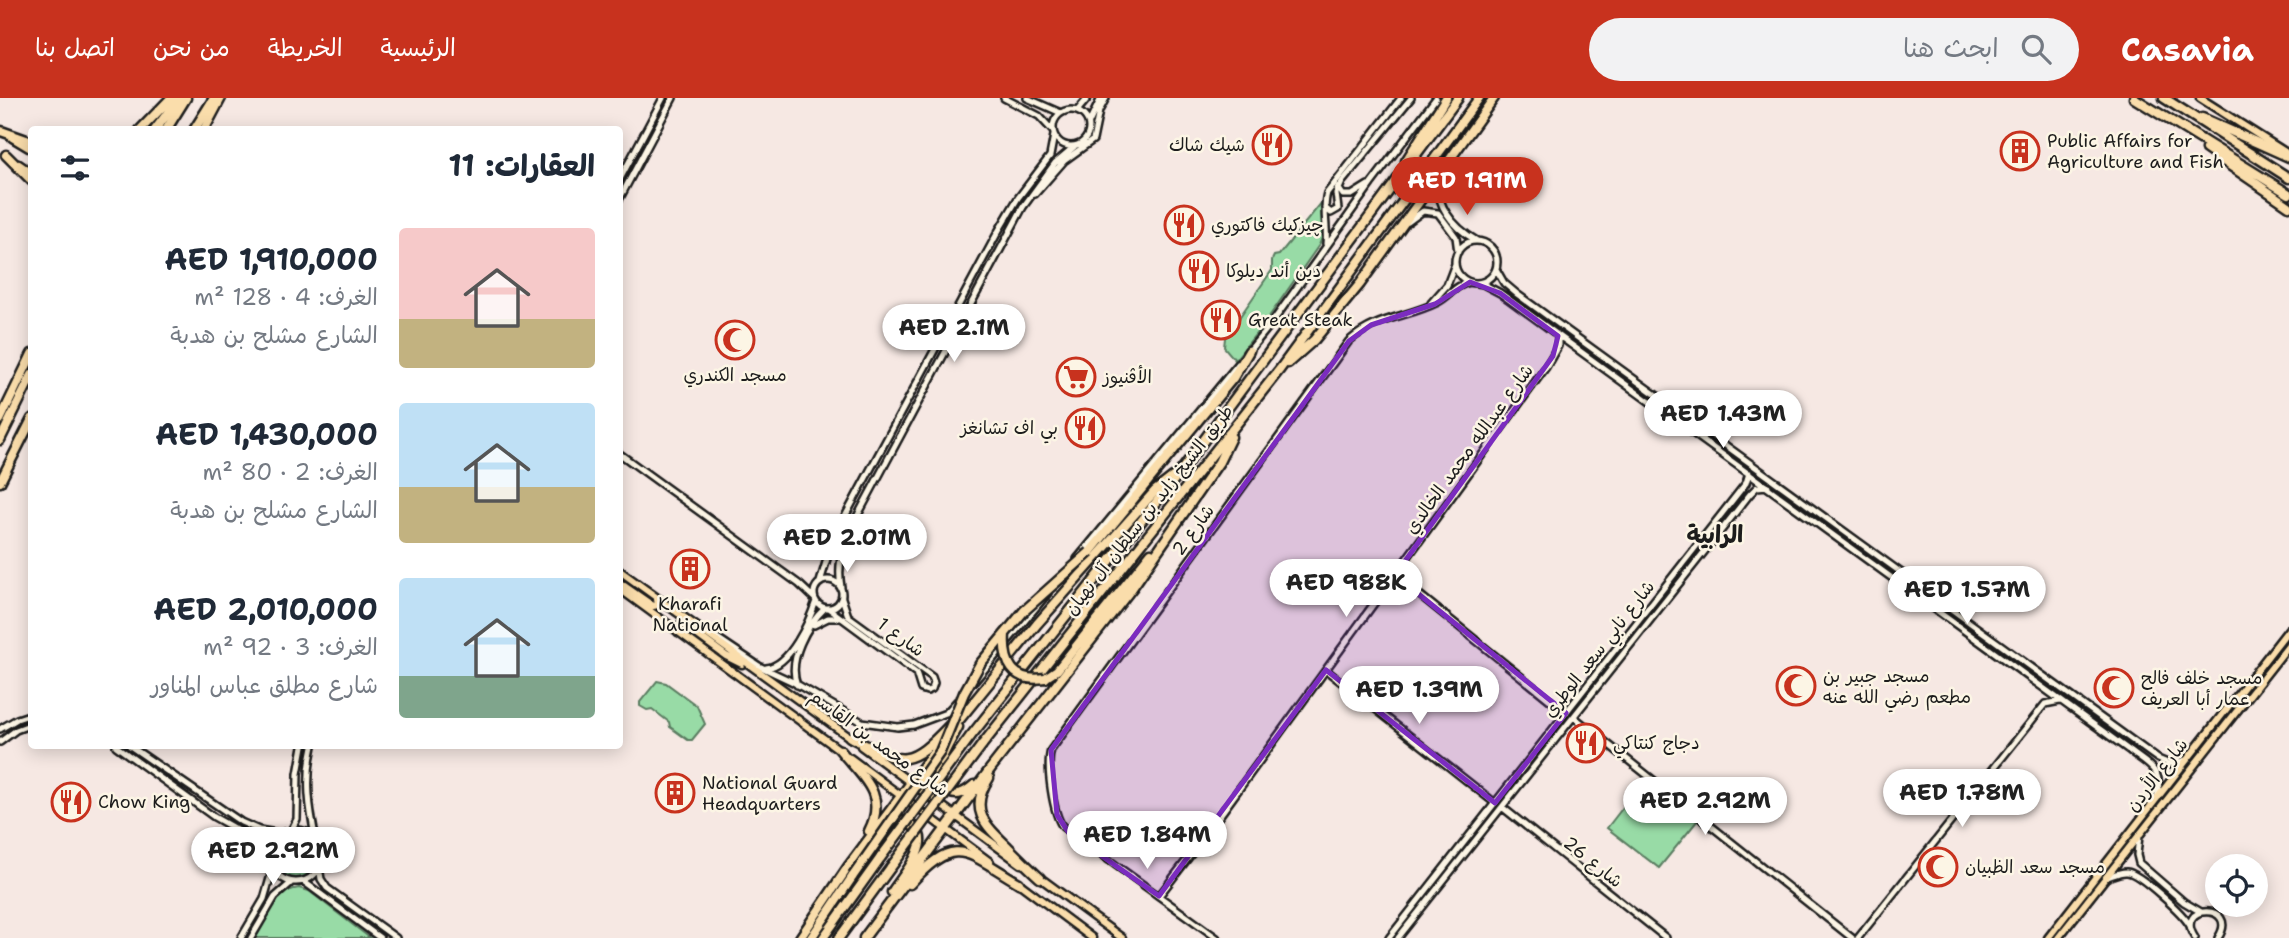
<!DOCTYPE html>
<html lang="ar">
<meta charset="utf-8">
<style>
body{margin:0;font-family:"Shantell Sans","Playpen Sans Arabic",sans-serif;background:#f2f2f3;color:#1f2937;direction:rtl;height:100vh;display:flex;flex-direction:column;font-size:26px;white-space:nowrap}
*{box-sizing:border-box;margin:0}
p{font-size:23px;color:#747a83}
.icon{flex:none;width:38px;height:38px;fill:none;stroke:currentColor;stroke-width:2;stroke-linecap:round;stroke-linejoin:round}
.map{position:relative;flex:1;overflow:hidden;direction:ltr}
.side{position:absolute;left:28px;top:28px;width:595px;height:623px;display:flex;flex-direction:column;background:#fff;border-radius:7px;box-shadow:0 4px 18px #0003;direction:rtl}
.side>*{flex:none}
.fabs{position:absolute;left:2205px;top:756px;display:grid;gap:14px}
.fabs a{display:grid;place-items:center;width:63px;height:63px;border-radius:50%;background:#fff;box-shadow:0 4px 18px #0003;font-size:35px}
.price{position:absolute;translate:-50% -60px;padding:0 16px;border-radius:24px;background:#fff;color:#222;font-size:23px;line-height:46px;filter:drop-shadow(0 2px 4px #0008)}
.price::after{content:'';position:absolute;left:50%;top:42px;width:21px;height:16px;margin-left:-10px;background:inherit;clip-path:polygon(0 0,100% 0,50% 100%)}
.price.current{background:#c8321e;color:#fff}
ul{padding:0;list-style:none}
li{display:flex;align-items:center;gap:21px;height:175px;padding:0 28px}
li span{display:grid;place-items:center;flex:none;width:196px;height:140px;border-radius:7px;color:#555}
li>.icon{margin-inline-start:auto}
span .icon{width:84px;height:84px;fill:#fffc;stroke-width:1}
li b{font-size:30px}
h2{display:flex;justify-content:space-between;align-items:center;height:84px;padding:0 28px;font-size:30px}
header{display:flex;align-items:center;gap:42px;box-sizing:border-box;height:98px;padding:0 35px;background:#c8321e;color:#fff}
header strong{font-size:33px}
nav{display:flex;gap:38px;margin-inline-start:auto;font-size:24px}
.search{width:490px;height:63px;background:#f2f2f3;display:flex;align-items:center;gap:18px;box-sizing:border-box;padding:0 24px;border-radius:38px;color:#747a83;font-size:26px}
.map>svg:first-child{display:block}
.green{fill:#98dba6;stroke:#5a7c61;stroke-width:2}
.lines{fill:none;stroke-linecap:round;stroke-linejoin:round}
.minor-casing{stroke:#1c1c1c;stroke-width:10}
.major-casing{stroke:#1c1c1c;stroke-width:11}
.highway-casing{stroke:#1c1c1c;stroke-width:13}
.minor{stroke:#fcf5e5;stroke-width:5}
.major{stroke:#faddab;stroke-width:6}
.highway{stroke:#faddab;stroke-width:8}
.highway-bridge-casing{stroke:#1c1c1c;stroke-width:13;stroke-linecap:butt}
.highway-bridge{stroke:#faddab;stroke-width:8}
.marked{fill:#7b2cbf;fill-opacity:0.2;stroke:#7b2cbf;stroke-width:5;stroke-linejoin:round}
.labels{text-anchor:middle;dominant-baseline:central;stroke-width:5;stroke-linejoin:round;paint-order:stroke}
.poi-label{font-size:18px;fill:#1c1c1c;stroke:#fcf5e5;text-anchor:start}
.street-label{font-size:18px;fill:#1c1c1c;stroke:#fcf5e5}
.district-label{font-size:24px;font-weight:bold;fill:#1c1c1c;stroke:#fcf5e5}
</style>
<header>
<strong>Casavia</strong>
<div class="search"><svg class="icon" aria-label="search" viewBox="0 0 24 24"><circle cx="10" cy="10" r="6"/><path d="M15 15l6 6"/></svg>ابحث هنا</div>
<nav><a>الرئيسية</a><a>الخريطة</a><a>من نحن</a><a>اتصل بنا</a></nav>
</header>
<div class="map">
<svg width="2289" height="840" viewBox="0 0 2289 840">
<rect width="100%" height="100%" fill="#f6e8e3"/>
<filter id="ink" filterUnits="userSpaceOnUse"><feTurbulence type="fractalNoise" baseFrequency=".0143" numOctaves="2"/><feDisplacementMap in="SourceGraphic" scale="14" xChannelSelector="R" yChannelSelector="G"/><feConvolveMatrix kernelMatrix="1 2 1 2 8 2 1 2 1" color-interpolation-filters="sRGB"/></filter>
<g filter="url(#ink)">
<path class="green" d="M1322,104L1323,137L1319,147L1264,226L1235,262L1224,249L1225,240L1272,172V162L1274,158L1279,157Z
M657,583L666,585L697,608L705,626L692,642H688L670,629L669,624L652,611L647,612L640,608V604Z
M1645,681L1698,722L1659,770L1607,730Z
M275 762a21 21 0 1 1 42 0a21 21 0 1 1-42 0Z
M299,790L309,793L370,840H255C266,821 275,792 299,790Z"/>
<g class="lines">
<defs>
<path id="minor" d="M1004,0L1039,18L1053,33
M1027,0L1061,15
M1053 30a18 18 0 1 1 36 0a18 18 0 1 1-36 0Z
M1077,13L1088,0
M1089,25L1101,0
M1443,75C1429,103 1454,130 1477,143
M620,81L663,0
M1368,87L1352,97H1343L1339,91L1342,84L1411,0
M1035,96L1064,63L1093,42L1099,13L1106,0
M620,100L673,0
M1325,110L1331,115L1338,111L1336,96L1338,89
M1408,124L1423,113L1438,115L1456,139L1458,154
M1455 164a21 21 0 1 1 42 0a21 21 0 1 1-42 0Z
M1326,146C1328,129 1322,111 1327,95L1401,0
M1496,171L1504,185L1517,196L2158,661L2170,666L2186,662
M1477,185L1483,186L1500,195L2130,653C2148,667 2164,672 2157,698
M1431,205L1447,187L1455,166
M1249,253L1271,226L1371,86L1436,0
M620,356L799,486L815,501
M1077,461L1238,266
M1395,477L1566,615
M814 496a14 14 0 1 1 28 0a14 14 0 1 1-28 0Z
M820,484L833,441L999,132L1018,100L1050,58L1054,37
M841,489C836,460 846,440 859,415L1023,109L1055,65L1075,48
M828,510L916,575L921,591L927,593L932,591L934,585L932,579L848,518L842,500
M814,527L828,520H841
M710,535L759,568L793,584L862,624L898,629L914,627L946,615L958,602
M766,570C790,568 809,524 816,503
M1326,572L1495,705
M974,584L1048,495
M797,587C787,562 807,527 825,510
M1574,619L1852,840
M0,631L17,621L32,616
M0,644L16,632L32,626
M116,648L214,719L271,751
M130,648L241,724L259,732L282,736
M313,648C305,681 309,710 316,742
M1502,709L1666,840
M270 758a26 26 0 1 1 52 0a26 26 0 1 1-52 0Z
M291,733L297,721L298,676L303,648
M2139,738L2137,757L2139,765L2184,804L2201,814
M319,769L321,781L327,790L396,840
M2105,780C2112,778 2120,773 2127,774C2139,775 2184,816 2190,828
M303,783L380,840
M1159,798L1199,746L1546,269L1558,248V238
M241,840L264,801L273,770
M251,840L275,799L292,784
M1217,840L1063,729C1053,716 1046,669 1051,652L1349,243C1378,218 1406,220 1438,204C1450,198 1455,187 1470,184
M1389,840L1746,385L1749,375
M1398,840L1750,396L1757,389L1768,388
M1858,840L2045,606L2060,603
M2195,840C2172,805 2241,805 2218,840"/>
<path id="major" d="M2200,0L2285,54
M12,40L32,52
M19,66L32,75
M620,473L852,641
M620,485L653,508L658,507L657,501
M620,491L841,653
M678,534V528L684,527L726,558L742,566
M861,648L1021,766
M850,660L990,764
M1039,779L1122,840
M1016,783L1092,840
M2048,840L2289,531
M2058,840L2289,547"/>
<path id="highway" d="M2134,0L2289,96
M2164,0L2289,80
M2202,20L2289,59
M140,32L171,0
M155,32L179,0
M166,32L186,0
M194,32L214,0
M204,32L221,0
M1,33L32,44
M2206,51L2289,108
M6,57L32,83
M1406,63L1446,0
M1288,265L1314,242L1360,186L1494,0
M0,322L32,256
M0,342L32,277
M0,384L32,321
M1090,454L1233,280L1249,253
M1045,580L1057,572L1151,455
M958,629C950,645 923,682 948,694C958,699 966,694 974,687
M951,632L1037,526L1155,393L1173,379
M850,639C903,667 907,672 950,627
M970,639L1181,373L1458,0
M982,647L1280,271L1479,0
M840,652C862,679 888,696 869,733
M989,680C968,712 985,727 1008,749C1019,760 1029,770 1040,780
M889,725C899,721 907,722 915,730C932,747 902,778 892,794
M910,786C957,734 967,755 1019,785
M800,840L848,769L943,642
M811,840L853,778
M823,840L881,759
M839,840L891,769
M864,840L991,670L1132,490L1219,364L1231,339"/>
</defs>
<use href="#minor" class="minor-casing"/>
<use href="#major" class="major-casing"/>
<use href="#highway" class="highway-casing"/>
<use href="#minor" class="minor"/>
<use href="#major" class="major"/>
<use href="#highway" class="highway"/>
<defs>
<path id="highway-bridge" d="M1005,536C1003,564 1012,585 1045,580
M881,759L970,639
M891,769L982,647
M853,778L940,654L964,595L980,566L1024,513L1090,454"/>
</defs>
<use href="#highway-bridge" class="highway-bridge-casing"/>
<use href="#highway-bridge" class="highway-bridge"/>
</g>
</g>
<path class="marked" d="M1470,184L1500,195L1558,238L1553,258L1395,477L1566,615L1495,705L1326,572L1159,798L1069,735L1057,717L1051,652L1349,243L1371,227L1435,206Z"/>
<defs>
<symbol id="restaurant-ring" viewBox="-11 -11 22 22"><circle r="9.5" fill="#fcf5e5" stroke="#c8321e" stroke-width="1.5"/><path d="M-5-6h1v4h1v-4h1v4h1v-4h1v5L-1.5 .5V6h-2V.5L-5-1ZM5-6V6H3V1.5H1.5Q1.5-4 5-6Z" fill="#c8321e"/></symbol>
<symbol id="building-ring" viewBox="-11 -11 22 22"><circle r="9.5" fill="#fcf5e5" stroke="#c8321e" stroke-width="1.5"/><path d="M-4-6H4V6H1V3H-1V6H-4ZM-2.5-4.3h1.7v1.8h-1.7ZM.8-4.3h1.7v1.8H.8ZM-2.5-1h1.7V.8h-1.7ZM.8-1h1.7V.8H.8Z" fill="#c8321e"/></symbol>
<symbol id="mosque-ring" viewBox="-11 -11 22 22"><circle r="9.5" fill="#fcf5e5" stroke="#c8321e" stroke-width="1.5"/><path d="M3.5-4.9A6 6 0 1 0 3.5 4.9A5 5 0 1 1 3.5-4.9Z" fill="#c8321e"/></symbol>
<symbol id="supermarket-ring" viewBox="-11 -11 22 22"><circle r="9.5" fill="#fcf5e5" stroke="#c8321e" stroke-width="1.5"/><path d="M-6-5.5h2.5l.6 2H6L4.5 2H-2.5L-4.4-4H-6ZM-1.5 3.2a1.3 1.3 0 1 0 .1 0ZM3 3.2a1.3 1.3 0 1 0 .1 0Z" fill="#c8321e"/></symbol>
</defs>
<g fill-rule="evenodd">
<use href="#restaurant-ring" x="1250" y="25" width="44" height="44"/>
<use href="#building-ring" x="1998" y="31" width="44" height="44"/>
<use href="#restaurant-ring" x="1162" y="105" width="44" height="44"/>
<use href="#restaurant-ring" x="1177" y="151" width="44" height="44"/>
<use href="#restaurant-ring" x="1199" y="200" width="44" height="44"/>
<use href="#mosque-ring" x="713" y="220" width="44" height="44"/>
<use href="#supermarket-ring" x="1054" y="257" width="44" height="44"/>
<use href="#restaurant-ring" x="1063" y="308" width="44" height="44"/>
<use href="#building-ring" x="668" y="449" width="44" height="44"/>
<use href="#mosque-ring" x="1774" y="566" width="44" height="44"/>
<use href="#mosque-ring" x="2092" y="568" width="44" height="44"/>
<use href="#restaurant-ring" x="1564" y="623" width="44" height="44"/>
<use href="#building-ring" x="653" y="673" width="44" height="44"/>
<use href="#restaurant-ring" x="49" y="682" width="44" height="44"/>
<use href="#mosque-ring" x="1916" y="747" width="44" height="44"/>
</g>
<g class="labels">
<g class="poi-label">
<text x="2047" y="43">Public Affairs for<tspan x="2047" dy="21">Agriculture and Fish</tspan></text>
<text x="1245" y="47" text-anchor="end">شيك شاك</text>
<text x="1211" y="127">چيزكيك فاكتوري</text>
<text x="1226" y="173">دين أند ديلوكا</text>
<text x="1248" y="222">Great Steak</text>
<text x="735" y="277" text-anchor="middle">مسجد الكندري</text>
<text x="1103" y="279">الأڤنيوز</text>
<text x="1058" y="330" text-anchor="end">بي اف تشانغز</text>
<text x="690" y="506" text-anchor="middle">Kharafi<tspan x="690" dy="21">National</tspan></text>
<text x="1823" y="578">مسجد جبير بن<tspan x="1823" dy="21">مطعم رضي الله عنه</tspan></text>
<text x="2141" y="580">مسجد خلف فالح<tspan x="2141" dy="21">عمار أبا العريف</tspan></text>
<text x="1613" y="645">دجاج كنتاكي</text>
<text x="702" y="685">National Guard<tspan x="702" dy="21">Headquarters</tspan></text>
<text x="98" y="704">Chow King</text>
<text x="1965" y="769">مسجد سعد الظبيان</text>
</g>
<g class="street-label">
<text transform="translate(1469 351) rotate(-54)">شارع عبدالله محمد الخالدي</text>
<text transform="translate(1149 412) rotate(-52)">طريق الشيخ زايد بن سلطان آل نهيان</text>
<text transform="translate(1193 432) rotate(-54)">شارع 2</text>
<text transform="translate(901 539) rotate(36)">شارع 1</text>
<text transform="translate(1599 551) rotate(-52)">شارع نابي سعد الوطري</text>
<text transform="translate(879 645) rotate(36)">شارع محمد بن القاسم</text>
<text transform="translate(2157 677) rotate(-52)">شارع الأردن</text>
<text transform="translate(1593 764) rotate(39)">شارع 26</text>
</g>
<g class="district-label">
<text x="1715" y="437">الرابية</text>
</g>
</g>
</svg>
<div class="fabs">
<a><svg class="icon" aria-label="locate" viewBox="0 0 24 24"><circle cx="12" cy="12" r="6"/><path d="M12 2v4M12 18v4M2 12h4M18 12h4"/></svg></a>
</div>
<b class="price current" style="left:1467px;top:119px">AED 1.91M</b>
<b class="price" style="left:954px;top:266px">AED 2.1M</b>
<b class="price" style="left:1723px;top:352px">AED 1.43M</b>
<b class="price" style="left:847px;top:476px">AED 2.01M</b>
<b class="price" style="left:1346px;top:521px">AED 988K</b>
<b class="price" style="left:1967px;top:528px">AED 1.57M</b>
<b class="price" style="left:1419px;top:628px">AED 1.39M</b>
<b class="price" style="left:1962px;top:731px">AED 1.78M</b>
<b class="price" style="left:1705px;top:739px">AED 2.92M</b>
<b class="price" style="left:1147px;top:773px">AED 1.84M</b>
<b class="price" style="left:273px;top:789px">AED 2.92M</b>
<section class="side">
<h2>العقارات: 11<svg class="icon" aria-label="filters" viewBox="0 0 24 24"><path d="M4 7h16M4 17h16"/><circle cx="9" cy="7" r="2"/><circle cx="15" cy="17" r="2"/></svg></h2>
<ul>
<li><span style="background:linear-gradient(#f6c9c9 65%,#c2b280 0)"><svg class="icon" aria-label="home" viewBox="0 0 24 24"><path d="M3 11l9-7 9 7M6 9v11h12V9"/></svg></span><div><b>AED 1,910,000</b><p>الغرف: 4 · 128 m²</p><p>الشارع مشلح بن هدبة</p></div></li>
<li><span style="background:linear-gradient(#bfe0f5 60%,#c2b280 0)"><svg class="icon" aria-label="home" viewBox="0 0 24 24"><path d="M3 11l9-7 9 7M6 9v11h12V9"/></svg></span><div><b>AED 1,430,000</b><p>الغرف: 2 · 80 m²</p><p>الشارع مشلح بن هدبة</p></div></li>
<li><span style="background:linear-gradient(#bfe0f5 70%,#7fa58c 0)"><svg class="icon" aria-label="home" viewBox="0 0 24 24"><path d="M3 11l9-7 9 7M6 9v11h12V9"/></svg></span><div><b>AED 2,010,000</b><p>الغرف: 3 · 92 m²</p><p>شارع مطلق عباس المناور</p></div></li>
</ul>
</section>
</div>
